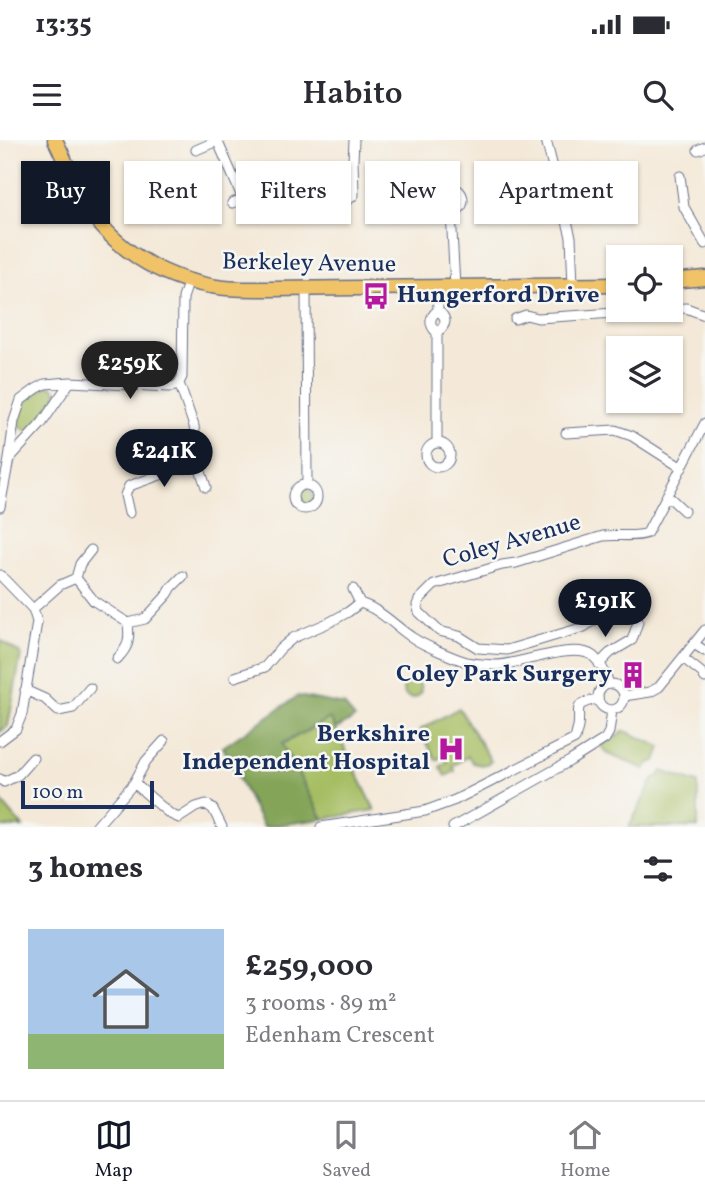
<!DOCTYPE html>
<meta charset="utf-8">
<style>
body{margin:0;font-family:Vollkorn,serif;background:#f7f7f7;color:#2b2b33;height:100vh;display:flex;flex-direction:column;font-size:26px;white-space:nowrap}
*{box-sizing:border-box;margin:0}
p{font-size:23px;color:#7c7c81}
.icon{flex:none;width:38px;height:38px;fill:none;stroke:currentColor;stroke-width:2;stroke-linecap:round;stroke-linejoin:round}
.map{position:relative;height:687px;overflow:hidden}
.sheet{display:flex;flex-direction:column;background:#fff;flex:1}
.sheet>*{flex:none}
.hud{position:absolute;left:21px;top:21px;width:663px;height:63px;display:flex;gap:14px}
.fabs{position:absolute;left:606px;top:105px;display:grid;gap:14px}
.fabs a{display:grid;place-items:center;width:77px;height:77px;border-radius:0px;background:#fff;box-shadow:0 2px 5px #0004;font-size:35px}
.scale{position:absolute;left:21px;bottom:18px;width:133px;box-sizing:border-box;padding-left:7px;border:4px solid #1b2f5e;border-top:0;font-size:19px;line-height:24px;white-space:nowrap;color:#1b2f5e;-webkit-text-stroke:5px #f6f6f2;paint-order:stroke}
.price{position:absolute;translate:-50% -60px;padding:0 16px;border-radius:24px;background:#111827;color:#fff;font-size:23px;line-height:46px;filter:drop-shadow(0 2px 4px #0008)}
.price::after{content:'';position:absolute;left:50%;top:42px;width:21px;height:16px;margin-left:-10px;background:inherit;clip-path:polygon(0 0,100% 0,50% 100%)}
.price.selected{background:#222;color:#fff}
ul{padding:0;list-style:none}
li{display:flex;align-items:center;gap:21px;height:175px;padding:0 28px}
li+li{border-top:2px solid #e1e1e2}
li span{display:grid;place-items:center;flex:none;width:196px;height:140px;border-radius:0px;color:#555}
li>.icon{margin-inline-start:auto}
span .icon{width:84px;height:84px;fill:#fffc;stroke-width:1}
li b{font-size:30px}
h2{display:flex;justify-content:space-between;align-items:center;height:84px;padding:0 28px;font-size:30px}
.pill{padding:0 24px;border-radius:0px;background:#fff;box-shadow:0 2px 5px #0004;font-size:24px;line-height:63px}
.pill.selected{background:#111827;color:#fff}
.status{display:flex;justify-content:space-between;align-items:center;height:49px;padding:0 35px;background:#fff;direction:ltr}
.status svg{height:19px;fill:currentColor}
header{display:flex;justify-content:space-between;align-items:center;height:91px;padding:0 28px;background:#fff;font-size:32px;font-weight:600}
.dock{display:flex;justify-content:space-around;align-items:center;height:98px;border-top:2px solid #e1e1e2;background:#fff;font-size:19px;color:#7c7c81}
.dock a{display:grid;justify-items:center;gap:4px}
.dock .selected{color:#111827}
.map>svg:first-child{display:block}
.green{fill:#a6bd62;stroke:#607660;stroke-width:2}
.forest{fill:#84a458;stroke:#506a5b;stroke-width:2}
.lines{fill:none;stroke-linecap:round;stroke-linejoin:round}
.minor-casing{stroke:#677089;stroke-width:11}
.primary-casing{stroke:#677089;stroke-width:17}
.minor{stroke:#fff;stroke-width:9}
.primary{stroke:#f0c369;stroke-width:14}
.labels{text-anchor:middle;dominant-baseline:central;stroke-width:5;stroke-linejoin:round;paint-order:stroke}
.street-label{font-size:24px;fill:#1b2f5e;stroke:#f6f6f2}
.poi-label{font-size:24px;font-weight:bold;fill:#1b2f5e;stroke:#f6f6f2;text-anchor:end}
</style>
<div class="status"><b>13:35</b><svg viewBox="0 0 49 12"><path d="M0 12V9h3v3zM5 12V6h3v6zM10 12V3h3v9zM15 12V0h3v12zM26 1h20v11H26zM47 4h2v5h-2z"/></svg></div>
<header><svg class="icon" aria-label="menu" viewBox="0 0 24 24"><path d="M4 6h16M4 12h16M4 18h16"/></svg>Habito<svg class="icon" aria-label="search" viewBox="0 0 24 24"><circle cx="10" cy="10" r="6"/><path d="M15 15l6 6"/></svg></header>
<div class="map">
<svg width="705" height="687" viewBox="0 0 705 687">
<rect width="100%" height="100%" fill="#f6f6f2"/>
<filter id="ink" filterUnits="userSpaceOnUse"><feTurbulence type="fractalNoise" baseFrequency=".0143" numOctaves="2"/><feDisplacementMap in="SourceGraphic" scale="14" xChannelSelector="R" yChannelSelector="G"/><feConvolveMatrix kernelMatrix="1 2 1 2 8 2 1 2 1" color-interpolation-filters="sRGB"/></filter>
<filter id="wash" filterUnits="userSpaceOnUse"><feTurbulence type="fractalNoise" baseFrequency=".00686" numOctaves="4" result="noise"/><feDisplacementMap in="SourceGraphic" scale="28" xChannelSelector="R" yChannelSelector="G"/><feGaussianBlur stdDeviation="1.57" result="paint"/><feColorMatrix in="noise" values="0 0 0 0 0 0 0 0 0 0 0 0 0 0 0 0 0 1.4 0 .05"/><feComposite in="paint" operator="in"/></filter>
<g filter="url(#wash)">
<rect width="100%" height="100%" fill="#f4e9d8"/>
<path class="green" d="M49,245L55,248L58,255L31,290H25L19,286C23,262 26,256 49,245Z
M297 357a8 8 0 1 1 16 0a8 8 0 1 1-16 0Z
M0,500L21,514L8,586L0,592Z
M403 549a9 9 0 1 1 18 0a9 9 0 1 1-18 0Z
M459,568L491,621C485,626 480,625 473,623L468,616L453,626L455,631L446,636L440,627L447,622L444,616L436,620L420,590Z
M330,578L375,670L323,679L282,604Z
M625,591L661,607L656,621L649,623L645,629L608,614L601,606Z
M662,631L698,643V687H629L654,638L658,637Z
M0,660L23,687H0Z"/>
<path class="forest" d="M298,556L344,565L355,578L336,589L330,578L282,604L323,679L263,687L223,607Z"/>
</g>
<g filter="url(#ink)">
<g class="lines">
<defs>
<path id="minor" d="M217,0L243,59
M546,0L571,97L573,146
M196,10L219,0
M698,10L705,7
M680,36L684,67L705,104
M437 60a13 13 0 1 1 26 0a13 13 0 1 1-26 0Z
M232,63L257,54
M341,66L354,55L353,21L354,0
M451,72L455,147
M189,140L183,158L182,237L179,243L194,286L199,326L206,347
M437,147L438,170C428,178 429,185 437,193V303
M306,149L307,345
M670,169L686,168L705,175
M515,179L526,175L538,178L661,170
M437,193C447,184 448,179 438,170
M566,293L615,290L632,296L682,328
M426 315a12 12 0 1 1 24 0a12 12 0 1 1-24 0Z
M10,318L42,283L70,242
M293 357a12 12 0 1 1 24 0a12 12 0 1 1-24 0Z
M667,355L684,371
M0,367L9,319L14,281L21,260L36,249L45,244L70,242L169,247L175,246L179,243
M129,373L125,355L129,346L177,329L199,326
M0,435L33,469L37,482L22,574L16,589L0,601
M76,438L80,424L91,410
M353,449L360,463
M33,469L60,445L76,438L94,461L128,483L145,479L168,454L172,447L183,436
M694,504L705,511
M683,518L702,533L705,538
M117,519C129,506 130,501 128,483
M599,524L610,513L632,500L638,482L636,473L627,468L607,471L584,487L507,510L478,508L459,496L439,491L419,472L417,465L419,460L434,445L502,425L516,423L603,396C616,394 637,398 647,393L705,283
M235,537L265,527L280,509L293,498L330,482L348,472L360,463C380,469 396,487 413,498C423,505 456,519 467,522C475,524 485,524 494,525C517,526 574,501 593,516C601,523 606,534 609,544
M598 557a13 13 0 1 1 26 0a13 13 0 1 1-26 0Z
M25,550L45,559L58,571L73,568L90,548
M624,556L650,552L659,547L705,490
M0,639L4,642L18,635L33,618
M134,643L170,674L179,678L196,667L206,664L213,669L222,687
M96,687L134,643L146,621L164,601
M321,687L425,671L455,660L575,599C576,595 577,591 578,587C581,567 571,565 597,559
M453,687L570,621L605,599L609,592L612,570"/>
<path id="primary" d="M55,0C66,21 73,43 85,63C112,108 160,137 211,146C231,150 251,149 270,149L618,145
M670,141L705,138"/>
</defs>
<use href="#minor" class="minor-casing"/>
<use href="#primary" class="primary-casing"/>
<use href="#minor" class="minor"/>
<use href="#primary" class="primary"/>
</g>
</g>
<defs>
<symbol id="bus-bare" viewBox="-9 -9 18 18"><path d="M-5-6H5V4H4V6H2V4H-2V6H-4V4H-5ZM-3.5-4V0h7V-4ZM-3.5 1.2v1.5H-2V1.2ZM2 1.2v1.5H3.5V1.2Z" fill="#b5179e" stroke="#f6f6f2" stroke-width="2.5" paint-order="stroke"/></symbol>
<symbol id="building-bare" viewBox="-9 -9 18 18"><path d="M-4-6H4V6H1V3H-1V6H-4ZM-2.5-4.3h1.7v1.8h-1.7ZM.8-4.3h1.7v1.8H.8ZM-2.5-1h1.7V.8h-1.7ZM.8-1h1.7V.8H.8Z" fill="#b5179e" stroke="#f6f6f2" stroke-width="2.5" paint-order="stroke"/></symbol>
<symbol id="hospital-bare" viewBox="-9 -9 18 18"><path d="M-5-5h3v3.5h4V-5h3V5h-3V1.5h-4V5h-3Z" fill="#b5179e" stroke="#f6f6f2" stroke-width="2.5" paint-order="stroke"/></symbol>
</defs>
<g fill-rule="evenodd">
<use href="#bus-bare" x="357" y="137" width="38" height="38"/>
<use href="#building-bare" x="614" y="516" width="38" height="38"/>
<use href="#hospital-bare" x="432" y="590" width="38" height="38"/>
</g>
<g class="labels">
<g class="street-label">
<text transform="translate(309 124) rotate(1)">Berkeley Avenue</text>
<text transform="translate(512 402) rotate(-16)">Coley Avenue</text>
</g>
<g class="poi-label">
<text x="397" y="156" text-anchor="start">Hungerford Drive</text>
<text x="612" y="535">Coley Park Surgery</text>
<text x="430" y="595">Berkshire<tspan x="430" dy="28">Independent Hospital</tspan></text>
</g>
</g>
</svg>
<div class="fabs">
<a><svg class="icon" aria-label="locate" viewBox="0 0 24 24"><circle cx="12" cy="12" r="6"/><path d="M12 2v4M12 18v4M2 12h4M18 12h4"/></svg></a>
<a><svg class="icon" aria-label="layers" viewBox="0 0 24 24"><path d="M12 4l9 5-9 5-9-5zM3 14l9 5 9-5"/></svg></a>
</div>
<div class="scale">100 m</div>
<b class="price selected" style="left:130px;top:261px">£259K</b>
<b class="price" style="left:164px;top:349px">£241K</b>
<b class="price" style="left:605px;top:499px">£191K</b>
<div class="hud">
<a class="pill selected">Buy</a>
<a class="pill">Rent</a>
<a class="pill">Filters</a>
<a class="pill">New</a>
<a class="pill">Apartment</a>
</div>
</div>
<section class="sheet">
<h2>3 homes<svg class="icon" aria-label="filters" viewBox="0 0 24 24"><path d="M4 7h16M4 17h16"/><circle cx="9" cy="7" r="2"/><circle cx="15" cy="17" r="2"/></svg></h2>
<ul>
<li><span style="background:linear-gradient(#a9c7e8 75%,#8fb573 0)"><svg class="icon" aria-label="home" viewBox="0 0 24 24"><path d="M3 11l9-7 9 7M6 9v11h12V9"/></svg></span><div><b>£259,000</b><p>3 rooms · 89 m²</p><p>Edenham Crescent</p></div></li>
</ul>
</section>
<nav class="dock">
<a class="selected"><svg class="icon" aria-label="map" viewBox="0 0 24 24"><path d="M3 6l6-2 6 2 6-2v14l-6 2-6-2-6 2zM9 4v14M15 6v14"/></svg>Map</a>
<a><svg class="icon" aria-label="saved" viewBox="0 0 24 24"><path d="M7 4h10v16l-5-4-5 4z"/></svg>Saved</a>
<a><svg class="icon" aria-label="home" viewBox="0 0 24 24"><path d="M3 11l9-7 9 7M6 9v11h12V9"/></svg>Home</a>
</nav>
